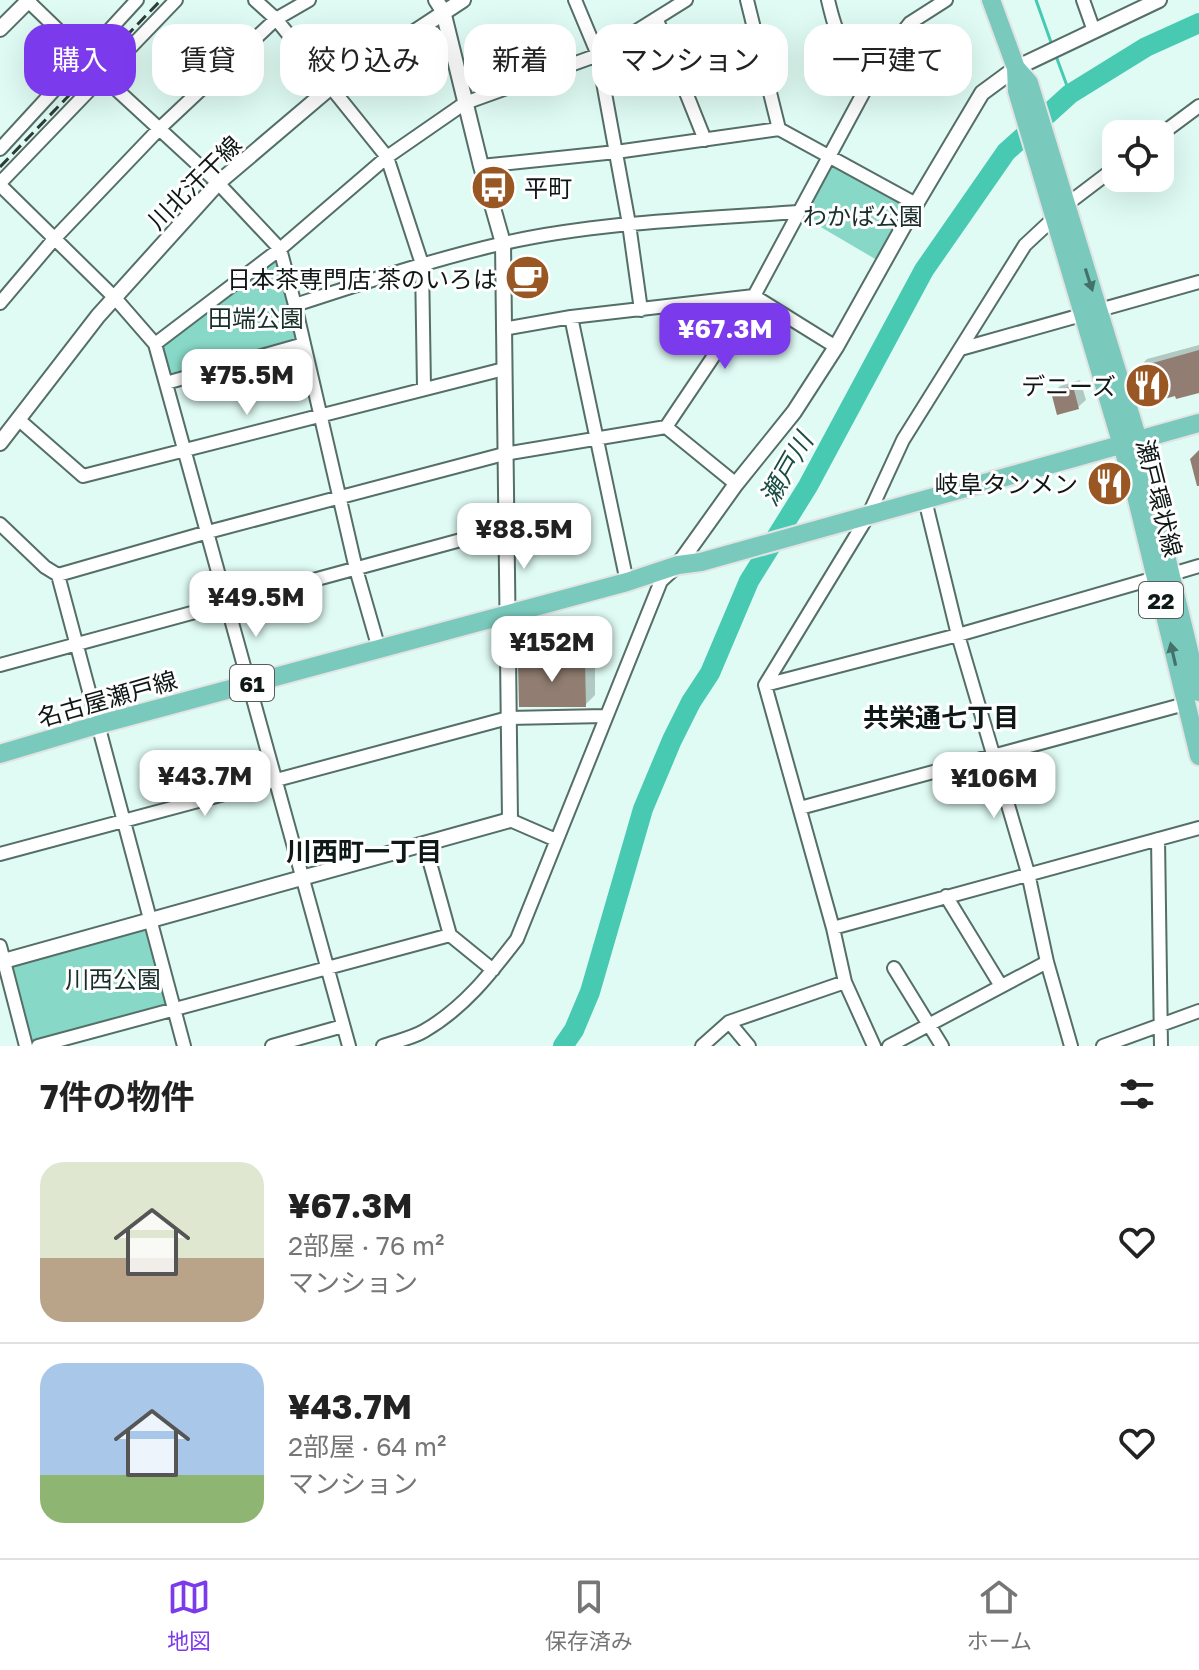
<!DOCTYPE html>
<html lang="ja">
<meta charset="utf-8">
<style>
body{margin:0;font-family:"Golos Text","Noto Sans JP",sans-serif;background:#f6f6f6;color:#222;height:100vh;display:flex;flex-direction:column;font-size:30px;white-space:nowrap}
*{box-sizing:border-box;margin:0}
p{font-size:26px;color:#767676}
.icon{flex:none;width:44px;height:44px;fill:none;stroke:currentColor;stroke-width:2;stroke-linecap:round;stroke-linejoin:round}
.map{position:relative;height:1046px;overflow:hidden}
.sheet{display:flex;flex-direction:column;background:#fff;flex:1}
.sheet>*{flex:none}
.top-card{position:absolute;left:24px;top:24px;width:1152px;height:72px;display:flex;gap:16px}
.tools{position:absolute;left:1102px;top:120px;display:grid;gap:16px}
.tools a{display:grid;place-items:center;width:72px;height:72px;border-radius:16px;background:#fff;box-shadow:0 8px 32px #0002;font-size:40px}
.price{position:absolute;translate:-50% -68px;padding:0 18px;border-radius:16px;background:#fff;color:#222;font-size:26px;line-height:52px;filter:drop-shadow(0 2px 4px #0008)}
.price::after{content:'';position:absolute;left:50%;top:48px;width:24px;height:18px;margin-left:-12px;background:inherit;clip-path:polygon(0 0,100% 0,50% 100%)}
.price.current{background:#7c3aed;color:#fff}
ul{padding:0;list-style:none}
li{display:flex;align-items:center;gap:24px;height:200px;padding:0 40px}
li+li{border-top:2px solid #e0e0e0}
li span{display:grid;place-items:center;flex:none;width:224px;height:160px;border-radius:24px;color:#555}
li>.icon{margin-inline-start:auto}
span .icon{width:96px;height:96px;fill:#fffc;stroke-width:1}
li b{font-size:34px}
h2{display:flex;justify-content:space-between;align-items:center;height:96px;padding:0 40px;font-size:34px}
.chip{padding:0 28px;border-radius:24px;background:#fff;box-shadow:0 8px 32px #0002;font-size:28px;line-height:72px}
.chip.current{background:#7c3aed;color:#fff}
.dock{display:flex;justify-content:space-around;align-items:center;height:112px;border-top:2px solid #e0e0e0;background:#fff;font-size:22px;color:#767676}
.dock a{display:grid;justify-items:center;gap:4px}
.dock .current{color:#7c3aed}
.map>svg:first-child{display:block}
.green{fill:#87d8c6}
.shadow{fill:#0003}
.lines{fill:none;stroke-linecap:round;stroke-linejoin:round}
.stream{stroke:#47c9b2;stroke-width:3}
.river{stroke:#47c9b2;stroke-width:20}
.building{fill:#917d71}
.minor-casing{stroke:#556e68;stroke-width:16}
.tertiary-casing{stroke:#556e68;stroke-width:18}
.primary-casing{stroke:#e2e3e3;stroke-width:22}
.minor{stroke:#fff;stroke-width:12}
.tertiary{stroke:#fff;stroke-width:14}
.primary{stroke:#79cabd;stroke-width:18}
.rail{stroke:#2e3b38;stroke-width:3;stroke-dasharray:12 6;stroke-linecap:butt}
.oneway{fill:#44716a}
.labels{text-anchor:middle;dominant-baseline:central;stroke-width:6;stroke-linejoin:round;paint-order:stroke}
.shield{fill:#fff;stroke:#565d5c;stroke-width:2}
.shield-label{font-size:22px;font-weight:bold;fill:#0e1816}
.street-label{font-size:24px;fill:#0e1816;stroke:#fff}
.poi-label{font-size:24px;fill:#0e1816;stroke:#fff;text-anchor:end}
.park-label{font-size:24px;fill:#192f2a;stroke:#fff}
.water-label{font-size:26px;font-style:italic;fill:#174d43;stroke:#fff}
.neighbourhood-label{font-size:26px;font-weight:bold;fill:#0e1816;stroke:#fff}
</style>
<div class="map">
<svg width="1199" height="1046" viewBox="0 0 1199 1046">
<rect width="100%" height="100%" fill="#dffbf3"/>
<path class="green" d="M831,162L912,206L882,263L802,216Z
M277,255L297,341L169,376L160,346Z
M148,926L170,1005L29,1042L9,964Z"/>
<path class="shadow" d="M1199,345V391L1133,374L1147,359Z
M1080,380L1086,400L1078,407L1053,393L1060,386Z
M1106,463L1116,468L1121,487L1109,494L1102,467Z
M595,652V695L585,705L520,663L530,653Z"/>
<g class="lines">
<path class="stream" d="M1036,0L1052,45
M1056,56L1070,94"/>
<path class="river" d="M563,1046L574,1030L590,992L643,809L672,740L691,702L710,673L749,581L808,486L924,270L1006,152L1070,94L1146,47L1199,23"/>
</g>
<path class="building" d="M1199,350V393L1176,399L1175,396L1146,404L1145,402L1140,403L1131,374L1137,372L1135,368Z
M1073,386L1079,409L1057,415L1051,392Z
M1199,450V486H1197L1190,459Z
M1099,467L1112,472L1117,493L1108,496Z
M585,661L586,707H519L518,663Z"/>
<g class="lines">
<defs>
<path id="minor" d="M27,0L85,56
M255,0L276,19L387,157L422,264L424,388
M575,0L598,55L629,224L641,310
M747,0L779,129
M828,0C839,46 839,40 881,60
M1083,0L1094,31
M657,20L705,140
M103,77L218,183L280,249L295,305L356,569L379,649
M1160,135L1199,106
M0,149L137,0
M481,166L616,152L779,129L916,204
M0,183L176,0
M0,185L115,298L155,344L349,1046
M1066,205L1116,167
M0,303L55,238L160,128L276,19L309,0
M295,305C363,283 431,260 500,244C595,222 701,219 798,212
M571,317L627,582
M503,329L571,317L754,296L836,347
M155,344L280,249L387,157L465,103L598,55L686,0
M964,348L1199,282
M166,383L304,344
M18,419L83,476L504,369
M666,427L736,484
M925,500L958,635L1028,873L1047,962L1071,1046
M0,524L45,567L58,575L184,1046
M1172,574L1199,566
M58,575L208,532L504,454L666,427L754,296L881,60L910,23L946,0
M0,665L505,528
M765,685L958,635L1155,578
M800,808L1185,704
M510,820L556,840
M1158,839L1161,1046
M425,845L450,935L493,970
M0,854L508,718L605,716
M946,896L1001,986
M833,928L1199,828
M0,946L26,1046
M894,968L942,1046
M729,1022L749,1046
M38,1046L450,935
M272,1046L343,1026
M383,1046C397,1041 412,1038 424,1031C464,1008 490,974 517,939L661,581L673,570
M702,1046L729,1022L845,982
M874,1046L845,982L833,928L765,685L868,516L903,440L1025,245L1055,217
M889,1046L1047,962
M1103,1046L1199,1011"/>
<path id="tertiary" d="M0,29L29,0
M0,443L98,316L218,183L331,87L463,0
M678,565L736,484L794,412L836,347L916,204L982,93L1016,68L1159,0
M0,962L510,820L503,243L481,166L443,11L436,0"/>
<path id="primary" d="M991,0L1016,68L1017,91L1132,479L1199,756
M1016,68L1029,83L1138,440L1199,692
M0,754L97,725L627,582L678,565L701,562L1199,423"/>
</defs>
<use href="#minor" class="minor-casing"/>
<use href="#tertiary" class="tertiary-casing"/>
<use href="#primary" class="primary-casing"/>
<use href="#minor" class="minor"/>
<use href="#tertiary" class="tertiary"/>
<use href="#primary" class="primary"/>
<path class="rail" d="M0,167L161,0"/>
</g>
<defs><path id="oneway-solid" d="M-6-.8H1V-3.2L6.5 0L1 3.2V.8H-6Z" transform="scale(2)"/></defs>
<g class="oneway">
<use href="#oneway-solid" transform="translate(1089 280) rotate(72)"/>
<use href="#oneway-solid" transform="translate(1173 654) rotate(-103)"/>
</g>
<defs>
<symbol id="bus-disc" viewBox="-11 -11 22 22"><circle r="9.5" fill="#995724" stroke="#fff"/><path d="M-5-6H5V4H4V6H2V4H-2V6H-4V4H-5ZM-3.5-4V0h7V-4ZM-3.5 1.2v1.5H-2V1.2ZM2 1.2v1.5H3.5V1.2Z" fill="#fff"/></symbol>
<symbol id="cafe-disc" viewBox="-11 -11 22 22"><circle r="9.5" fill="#995724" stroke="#fff"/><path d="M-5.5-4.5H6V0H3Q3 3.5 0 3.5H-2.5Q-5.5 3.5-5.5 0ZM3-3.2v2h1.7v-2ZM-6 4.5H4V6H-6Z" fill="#fff"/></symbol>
<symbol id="restaurant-disc" viewBox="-11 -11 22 22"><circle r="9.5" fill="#995724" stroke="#fff"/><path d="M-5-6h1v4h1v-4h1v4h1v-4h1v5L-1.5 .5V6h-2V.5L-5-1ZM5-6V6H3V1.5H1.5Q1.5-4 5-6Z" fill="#fff"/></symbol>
</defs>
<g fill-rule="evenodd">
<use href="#bus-disc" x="468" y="162" width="51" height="51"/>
<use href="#cafe-disc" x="502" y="252" width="51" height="51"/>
<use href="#restaurant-disc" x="1122" y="360" width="51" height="51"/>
<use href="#restaurant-disc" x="1084" y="458" width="51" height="51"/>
</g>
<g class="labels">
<g class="shield">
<rect x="1139" y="582" width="44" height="36" rx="6"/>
<rect x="230" y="665" width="44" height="36" rx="6"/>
</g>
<g class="shield-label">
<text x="1161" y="600">22</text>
<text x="252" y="683">61</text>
</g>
<g class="street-label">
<text transform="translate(194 182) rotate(-45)">川北汗干線</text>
<text transform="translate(1160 498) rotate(76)">瀬戸環状線</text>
<text transform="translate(107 698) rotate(-16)">名古屋瀬戸線</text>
</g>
<g class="poi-label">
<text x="524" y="187" text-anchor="start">平町</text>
<text x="497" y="278">日本茶専門店 茶のいろは</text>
<text x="1116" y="385">デニーズ</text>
<text x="1078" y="483">岐阜タンメン</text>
</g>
<g class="park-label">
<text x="863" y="215">わかば公園</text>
<text x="256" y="317">田端公園</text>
<text x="113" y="978">川西公園</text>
</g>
<g class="water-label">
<text transform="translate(786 469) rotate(-60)">瀬戸川</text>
</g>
<g class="neighbourhood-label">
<text x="941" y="717">共栄通七丁目</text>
<text x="364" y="851">川西町一丁目</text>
</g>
</g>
</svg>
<div class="tools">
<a><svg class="icon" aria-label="locate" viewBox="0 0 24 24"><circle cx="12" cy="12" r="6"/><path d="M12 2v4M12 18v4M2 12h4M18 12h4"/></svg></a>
</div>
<b class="price current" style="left:725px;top:371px">¥67.3M</b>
<b class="price" style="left:247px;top:417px">¥75.5M</b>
<b class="price" style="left:524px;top:571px">¥88.5M</b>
<b class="price" style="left:256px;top:639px">¥49.5M</b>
<b class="price" style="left:552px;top:684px">¥152M</b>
<b class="price" style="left:205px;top:818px">¥43.7M</b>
<b class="price" style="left:994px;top:820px">¥106M</b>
<div class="top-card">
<a class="chip current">購入</a>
<a class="chip">賃貸</a>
<a class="chip">絞り込み</a>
<a class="chip">新着</a>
<a class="chip">マンション</a>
<a class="chip">一戸建て</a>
</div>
</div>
<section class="sheet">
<h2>7件の物件<svg class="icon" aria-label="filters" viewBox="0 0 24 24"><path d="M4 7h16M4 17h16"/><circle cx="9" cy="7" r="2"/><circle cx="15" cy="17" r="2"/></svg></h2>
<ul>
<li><span style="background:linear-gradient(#dfe7d0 60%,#b9a48a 0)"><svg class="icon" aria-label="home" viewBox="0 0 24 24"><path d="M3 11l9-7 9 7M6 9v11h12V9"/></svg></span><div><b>¥67.3M</b><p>2部屋 · 76 m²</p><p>マンション</p></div><svg class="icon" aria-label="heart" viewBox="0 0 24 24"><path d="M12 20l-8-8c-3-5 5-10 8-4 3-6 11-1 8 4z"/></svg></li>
<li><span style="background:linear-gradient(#a9c7e8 70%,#8fb573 0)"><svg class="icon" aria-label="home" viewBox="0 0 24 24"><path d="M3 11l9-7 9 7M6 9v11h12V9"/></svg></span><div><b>¥43.7M</b><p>2部屋 · 64 m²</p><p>マンション</p></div><svg class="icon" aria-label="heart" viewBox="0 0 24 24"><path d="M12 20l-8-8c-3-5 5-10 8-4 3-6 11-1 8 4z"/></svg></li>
</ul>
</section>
<nav class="dock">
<a class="current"><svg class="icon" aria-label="map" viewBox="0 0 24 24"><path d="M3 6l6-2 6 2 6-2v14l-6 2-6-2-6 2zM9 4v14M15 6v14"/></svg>地図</a>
<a><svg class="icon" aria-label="saved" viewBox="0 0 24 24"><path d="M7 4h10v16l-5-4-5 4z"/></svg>保存済み</a>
<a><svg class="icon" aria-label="home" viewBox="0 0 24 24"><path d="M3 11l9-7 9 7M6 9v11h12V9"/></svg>ホーム</a>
</nav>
